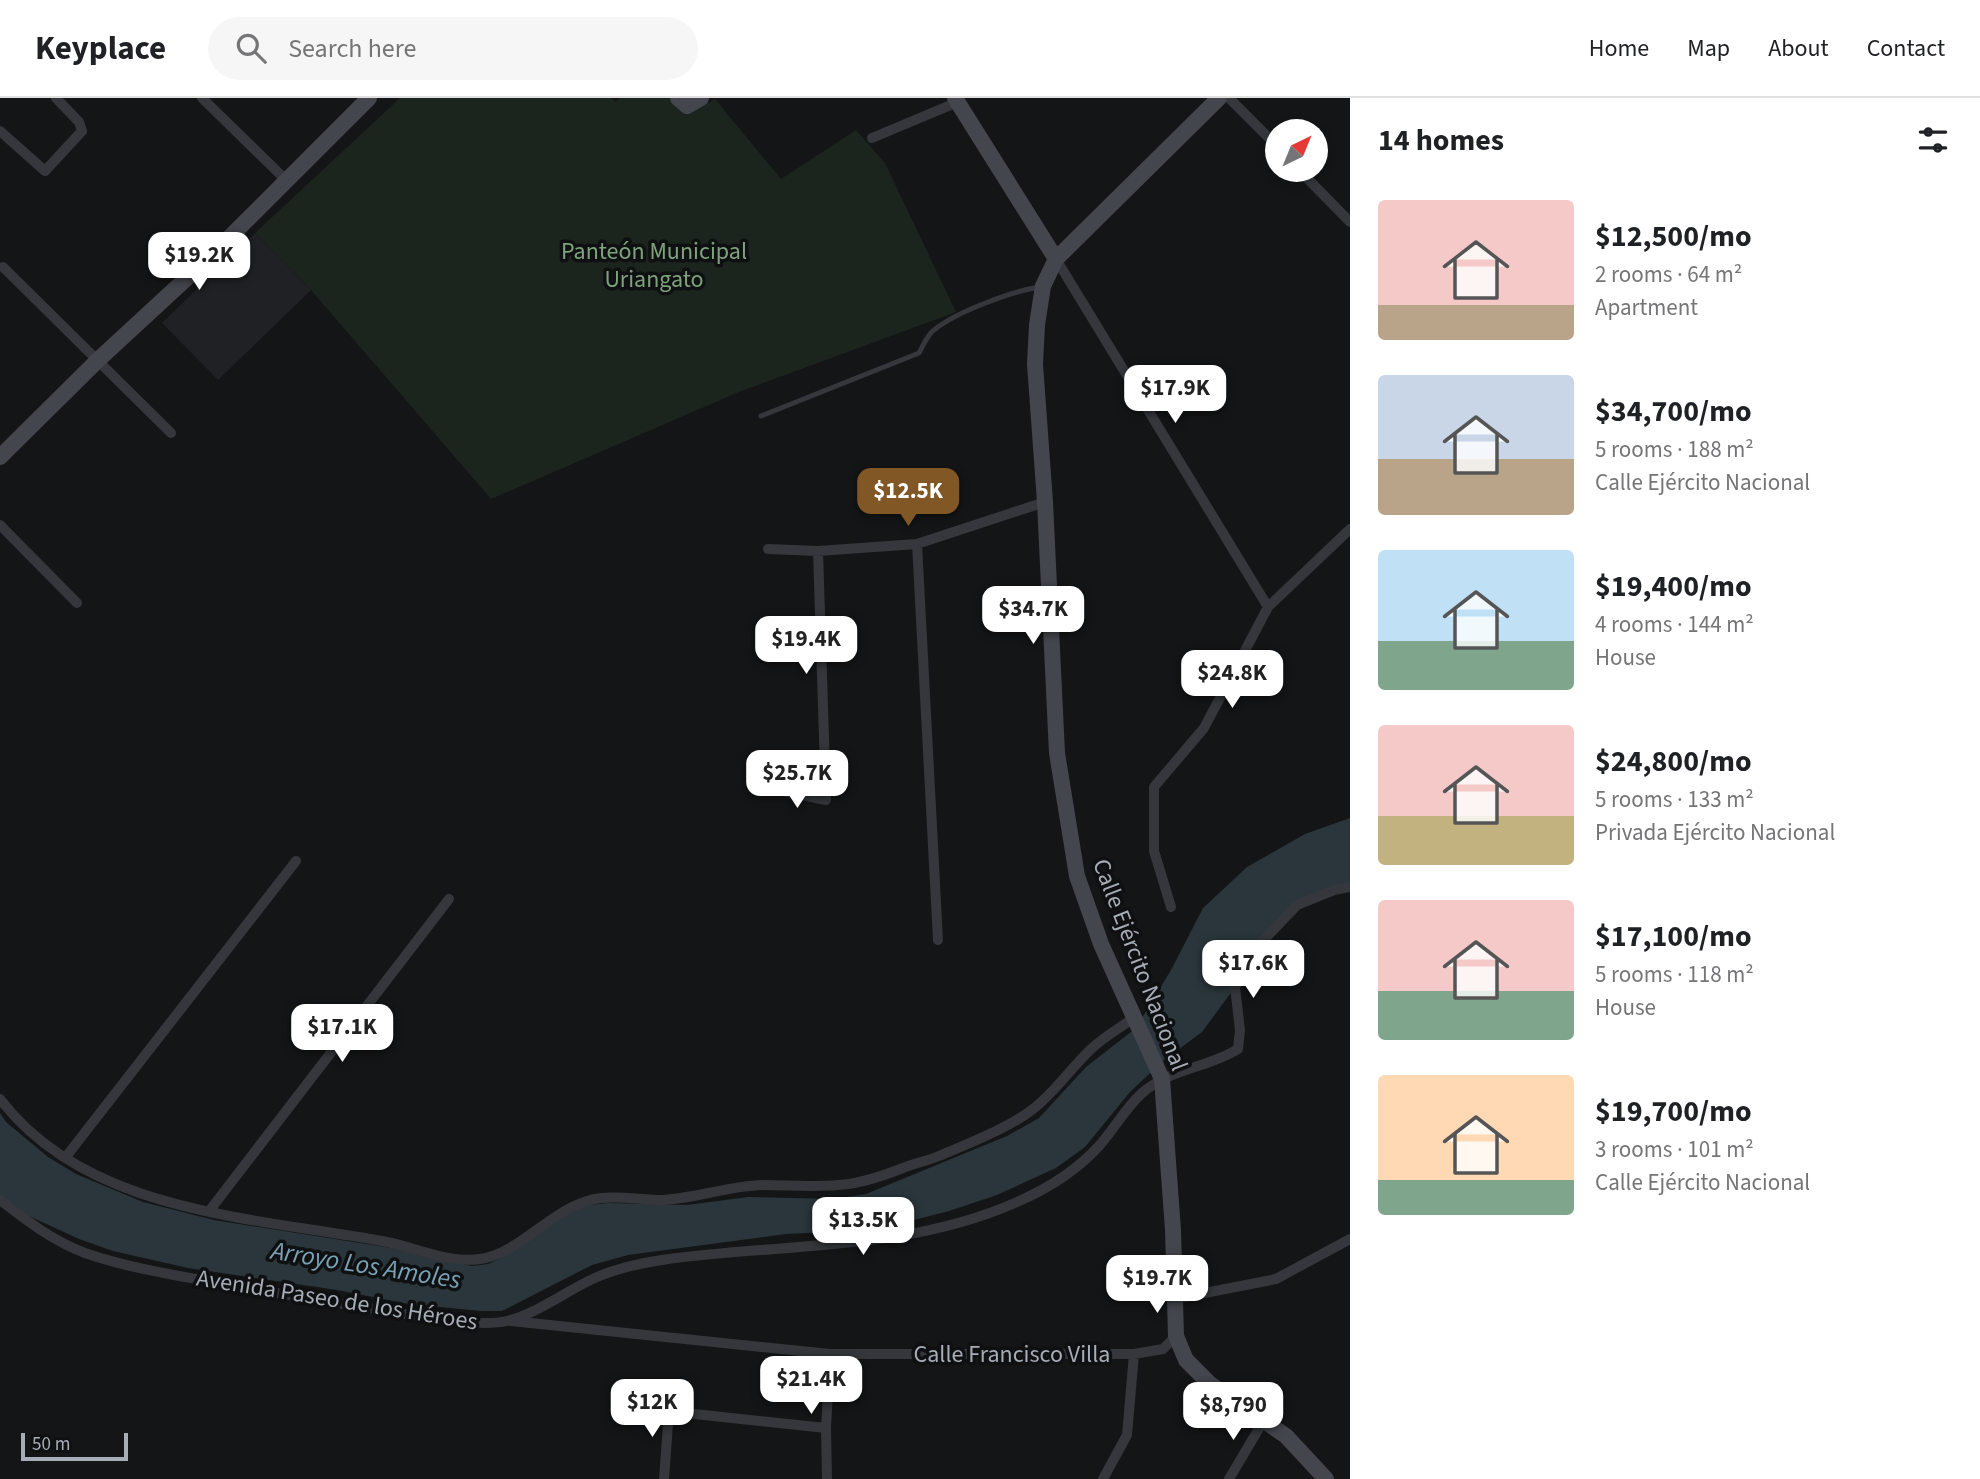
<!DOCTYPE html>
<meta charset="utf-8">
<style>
body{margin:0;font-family:"Source Sans 3",sans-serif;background:#f6f6f6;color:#202124;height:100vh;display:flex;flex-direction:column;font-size:26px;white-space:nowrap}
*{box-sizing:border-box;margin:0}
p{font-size:23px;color:#757577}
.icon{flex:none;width:38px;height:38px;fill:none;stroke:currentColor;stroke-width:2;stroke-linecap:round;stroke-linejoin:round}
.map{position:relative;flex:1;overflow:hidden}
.side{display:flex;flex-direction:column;background:#fff;width:630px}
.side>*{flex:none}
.needle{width:46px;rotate:43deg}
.tools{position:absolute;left:1265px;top:21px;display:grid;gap:14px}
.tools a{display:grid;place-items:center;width:63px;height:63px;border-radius:50%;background:#fff;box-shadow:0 4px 10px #0003;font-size:35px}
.scale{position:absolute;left:21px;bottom:18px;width:107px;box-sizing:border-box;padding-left:7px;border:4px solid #a6adb7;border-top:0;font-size:19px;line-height:24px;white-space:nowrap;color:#a6adb7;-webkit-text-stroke:5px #0f1011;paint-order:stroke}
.price{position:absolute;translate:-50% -60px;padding:0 16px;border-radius:14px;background:#fff;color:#222;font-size:23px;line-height:46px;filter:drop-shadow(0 2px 4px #0008)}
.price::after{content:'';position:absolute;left:50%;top:42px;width:21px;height:16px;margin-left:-10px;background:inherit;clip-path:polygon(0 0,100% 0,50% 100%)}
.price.current{background:#825726;color:#fff}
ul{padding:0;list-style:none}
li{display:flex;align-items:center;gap:21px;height:175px;padding:0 28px}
li span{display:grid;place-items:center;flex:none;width:196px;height:140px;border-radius:7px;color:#555}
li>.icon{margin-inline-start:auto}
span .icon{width:84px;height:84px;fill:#fffc;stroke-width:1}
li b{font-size:30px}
h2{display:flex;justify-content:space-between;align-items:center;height:84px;padding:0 28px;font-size:30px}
header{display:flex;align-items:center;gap:42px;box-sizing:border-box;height:98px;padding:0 35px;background:#fff;border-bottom:2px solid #e0e0e0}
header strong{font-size:33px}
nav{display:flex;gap:38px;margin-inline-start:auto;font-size:24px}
.search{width:490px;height:63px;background:#f6f6f6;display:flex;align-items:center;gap:18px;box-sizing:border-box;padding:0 24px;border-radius:38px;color:#757577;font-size:26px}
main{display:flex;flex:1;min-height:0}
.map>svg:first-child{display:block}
.built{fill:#202124}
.green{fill:#1c251d}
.water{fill:#2a363b}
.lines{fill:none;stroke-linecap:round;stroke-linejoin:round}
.lane{stroke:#35373c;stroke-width:5}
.street{stroke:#35373c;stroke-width:10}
.secondary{stroke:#43464c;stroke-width:16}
.labels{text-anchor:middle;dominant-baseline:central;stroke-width:7;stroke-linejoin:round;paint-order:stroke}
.park-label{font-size:24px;fill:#7ea37c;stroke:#0f1011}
.street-label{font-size:24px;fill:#a6adb7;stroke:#0f1011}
.water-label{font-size:26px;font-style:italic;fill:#7ba1b4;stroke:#0f1011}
</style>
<header>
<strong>Keyplace</strong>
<div class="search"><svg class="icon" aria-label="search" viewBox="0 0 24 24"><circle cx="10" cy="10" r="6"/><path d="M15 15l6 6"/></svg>Search here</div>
<nav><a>Home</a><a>Map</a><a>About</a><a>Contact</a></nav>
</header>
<main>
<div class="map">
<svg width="1350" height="1381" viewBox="0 0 1350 1381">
<rect width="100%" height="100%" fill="#141516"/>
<path class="built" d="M255,135L311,192L218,282L162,225Z"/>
<path class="green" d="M400,0H611L615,4L620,0H669L685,17L715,1L781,81L856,32L885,65L956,214L739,294L491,401L311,192L255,135Z"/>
<path class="water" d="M1350,720V789L1297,807L1258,848L1233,892L1202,934L1163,963L1130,994L1085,1049L1056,1070L997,1097L949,1113L898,1126L868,1132L786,1136L628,1157L592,1167L502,1213H481L409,1206L337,1192L188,1170L113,1153L79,1141L29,1118L0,1098V1015L6,1024L48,1059L76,1076L143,1104L214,1122L404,1152L472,1168L488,1166L503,1159L572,1113L590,1107L607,1105L687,1107L748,1099L834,1101L866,1096L1007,1038L1039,1020L1086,969L1136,930L1171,872L1203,810L1247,769L1305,736Z"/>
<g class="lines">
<path class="lane" d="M761,318L919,255C923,248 927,237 934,232C956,214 1012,193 1040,189"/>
<path class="street" d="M202,0L287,83
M1229,0L1278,49
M0,33L45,73L82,33L79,24L56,0
M872,40L958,4
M1299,72L1350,124
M1056,161L1268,509
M3,169L171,335
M0,427L77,505
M917,446L938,842
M768,451L818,453L917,446L1045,404
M774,691L826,702L818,453
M1171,809L1154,753V689L1204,630L1268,509L1350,431
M0,1001C87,1115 252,1119 382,1143C413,1148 448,1166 480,1161C523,1155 553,1106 601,1100C622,1098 643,1102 663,1102C697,1100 729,1088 762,1087C791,1087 820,1090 849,1086C869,1083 885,1077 903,1070C915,1065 927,1063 939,1058C967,1046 1009,1030 1033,1011C1055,994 1070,971 1090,952C1103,939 1120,930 1135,919
M65,1060L296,763
M0,1102C27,1123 53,1143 85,1155C131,1171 181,1178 229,1187C279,1195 330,1204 381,1212C412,1217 477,1230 507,1223C539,1215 567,1192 597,1179C616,1171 641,1165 662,1162C780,1145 905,1154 1017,1104C1047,1091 1077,1072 1099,1048C1114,1031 1125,1011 1141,996C1168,971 1208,970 1238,951L1240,932L1235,889L1258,848L1297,807L1334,792L1350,789
M210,1112L449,801
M1174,1201L1276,1181L1350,1141
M511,1223L830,1256H1134L1163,1251L1176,1238
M664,1381L668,1326L676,1316L685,1315L826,1330
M827,1381L826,1330L830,1256
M1103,1381L1127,1337L1134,1256
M1229,1381L1264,1322"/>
<path class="secondary" d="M678,0L687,8L701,0
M955,0L1056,161
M1219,0L1056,161L1043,188L1037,227L1035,266L1045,404L1057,655L1077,778L1101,846L1162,981L1173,1132L1176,1238L1186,1262L1209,1285L1286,1338L1326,1381
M0,359L98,262L215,154L369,0"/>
</g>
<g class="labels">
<g class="park-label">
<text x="654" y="153">Panteón Municipal<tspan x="654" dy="28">Uriangato</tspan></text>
</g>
<g class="street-label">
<text transform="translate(1140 867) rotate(69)">Calle Ejército Nacional</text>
<text transform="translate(337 1202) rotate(9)">Avenida Paseo de los Héroes</text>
<text x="1012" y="1256">Calle Francisco Villa</text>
</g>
<g class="water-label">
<text transform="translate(366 1167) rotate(9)">Arroyo Los Amoles</text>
</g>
</g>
</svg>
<div class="tools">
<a><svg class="needle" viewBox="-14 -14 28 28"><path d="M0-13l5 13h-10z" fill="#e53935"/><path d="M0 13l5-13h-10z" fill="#757577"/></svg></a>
</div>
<div class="scale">50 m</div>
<b class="price" style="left:199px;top:194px">$19.2K</b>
<b class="price" style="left:1175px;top:327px">$17.9K</b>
<b class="price current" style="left:908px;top:430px">$12.5K</b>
<b class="price" style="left:1033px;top:548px">$34.7K</b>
<b class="price" style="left:806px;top:578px">$19.4K</b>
<b class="price" style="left:1232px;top:612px">$24.8K</b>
<b class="price" style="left:797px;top:712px">$25.7K</b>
<b class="price" style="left:1253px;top:902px">$17.6K</b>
<b class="price" style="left:342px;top:966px">$17.1K</b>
<b class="price" style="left:863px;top:1159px">$13.5K</b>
<b class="price" style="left:1157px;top:1217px">$19.7K</b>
<b class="price" style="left:811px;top:1318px">$21.4K</b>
<b class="price" style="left:652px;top:1341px">$12K</b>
<b class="price" style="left:1233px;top:1344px">$8,790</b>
</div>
<section class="side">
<h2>14 homes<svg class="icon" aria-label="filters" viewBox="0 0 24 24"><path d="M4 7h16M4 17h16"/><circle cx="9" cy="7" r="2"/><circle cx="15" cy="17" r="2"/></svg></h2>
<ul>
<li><span style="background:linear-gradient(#f6c9c9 75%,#b9a48a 0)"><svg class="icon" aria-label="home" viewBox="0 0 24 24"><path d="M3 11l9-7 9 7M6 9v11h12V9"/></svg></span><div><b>$12,500/mo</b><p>2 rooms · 64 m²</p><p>Apartment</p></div></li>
<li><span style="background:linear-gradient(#c9d6e8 60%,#b9a48a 0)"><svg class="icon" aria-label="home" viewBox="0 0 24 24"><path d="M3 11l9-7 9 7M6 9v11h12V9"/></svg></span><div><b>$34,700/mo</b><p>5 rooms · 188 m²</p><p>Calle Ejército Nacional</p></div></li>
<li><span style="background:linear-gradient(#bfe0f5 65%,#7fa58c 0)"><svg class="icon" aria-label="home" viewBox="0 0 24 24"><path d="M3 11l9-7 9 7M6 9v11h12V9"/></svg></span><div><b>$19,400/mo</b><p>4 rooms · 144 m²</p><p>House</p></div></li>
<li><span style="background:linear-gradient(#f6c9c9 65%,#c2b280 0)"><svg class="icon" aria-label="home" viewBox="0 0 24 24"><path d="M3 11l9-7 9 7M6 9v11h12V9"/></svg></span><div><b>$24,800/mo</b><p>5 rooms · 133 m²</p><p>Privada Ejército Nacional</p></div></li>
<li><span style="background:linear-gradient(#f6c9c9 65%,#7fa58c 0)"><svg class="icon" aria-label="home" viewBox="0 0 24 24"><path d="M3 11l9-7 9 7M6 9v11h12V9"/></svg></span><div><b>$17,100/mo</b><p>5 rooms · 118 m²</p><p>House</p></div></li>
<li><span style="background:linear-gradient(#ffd9b3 75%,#7fa58c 0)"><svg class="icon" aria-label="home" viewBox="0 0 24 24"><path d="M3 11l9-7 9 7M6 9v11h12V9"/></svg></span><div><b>$19,700/mo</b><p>3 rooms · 101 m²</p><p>Calle Ejército Nacional</p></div></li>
</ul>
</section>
</main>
